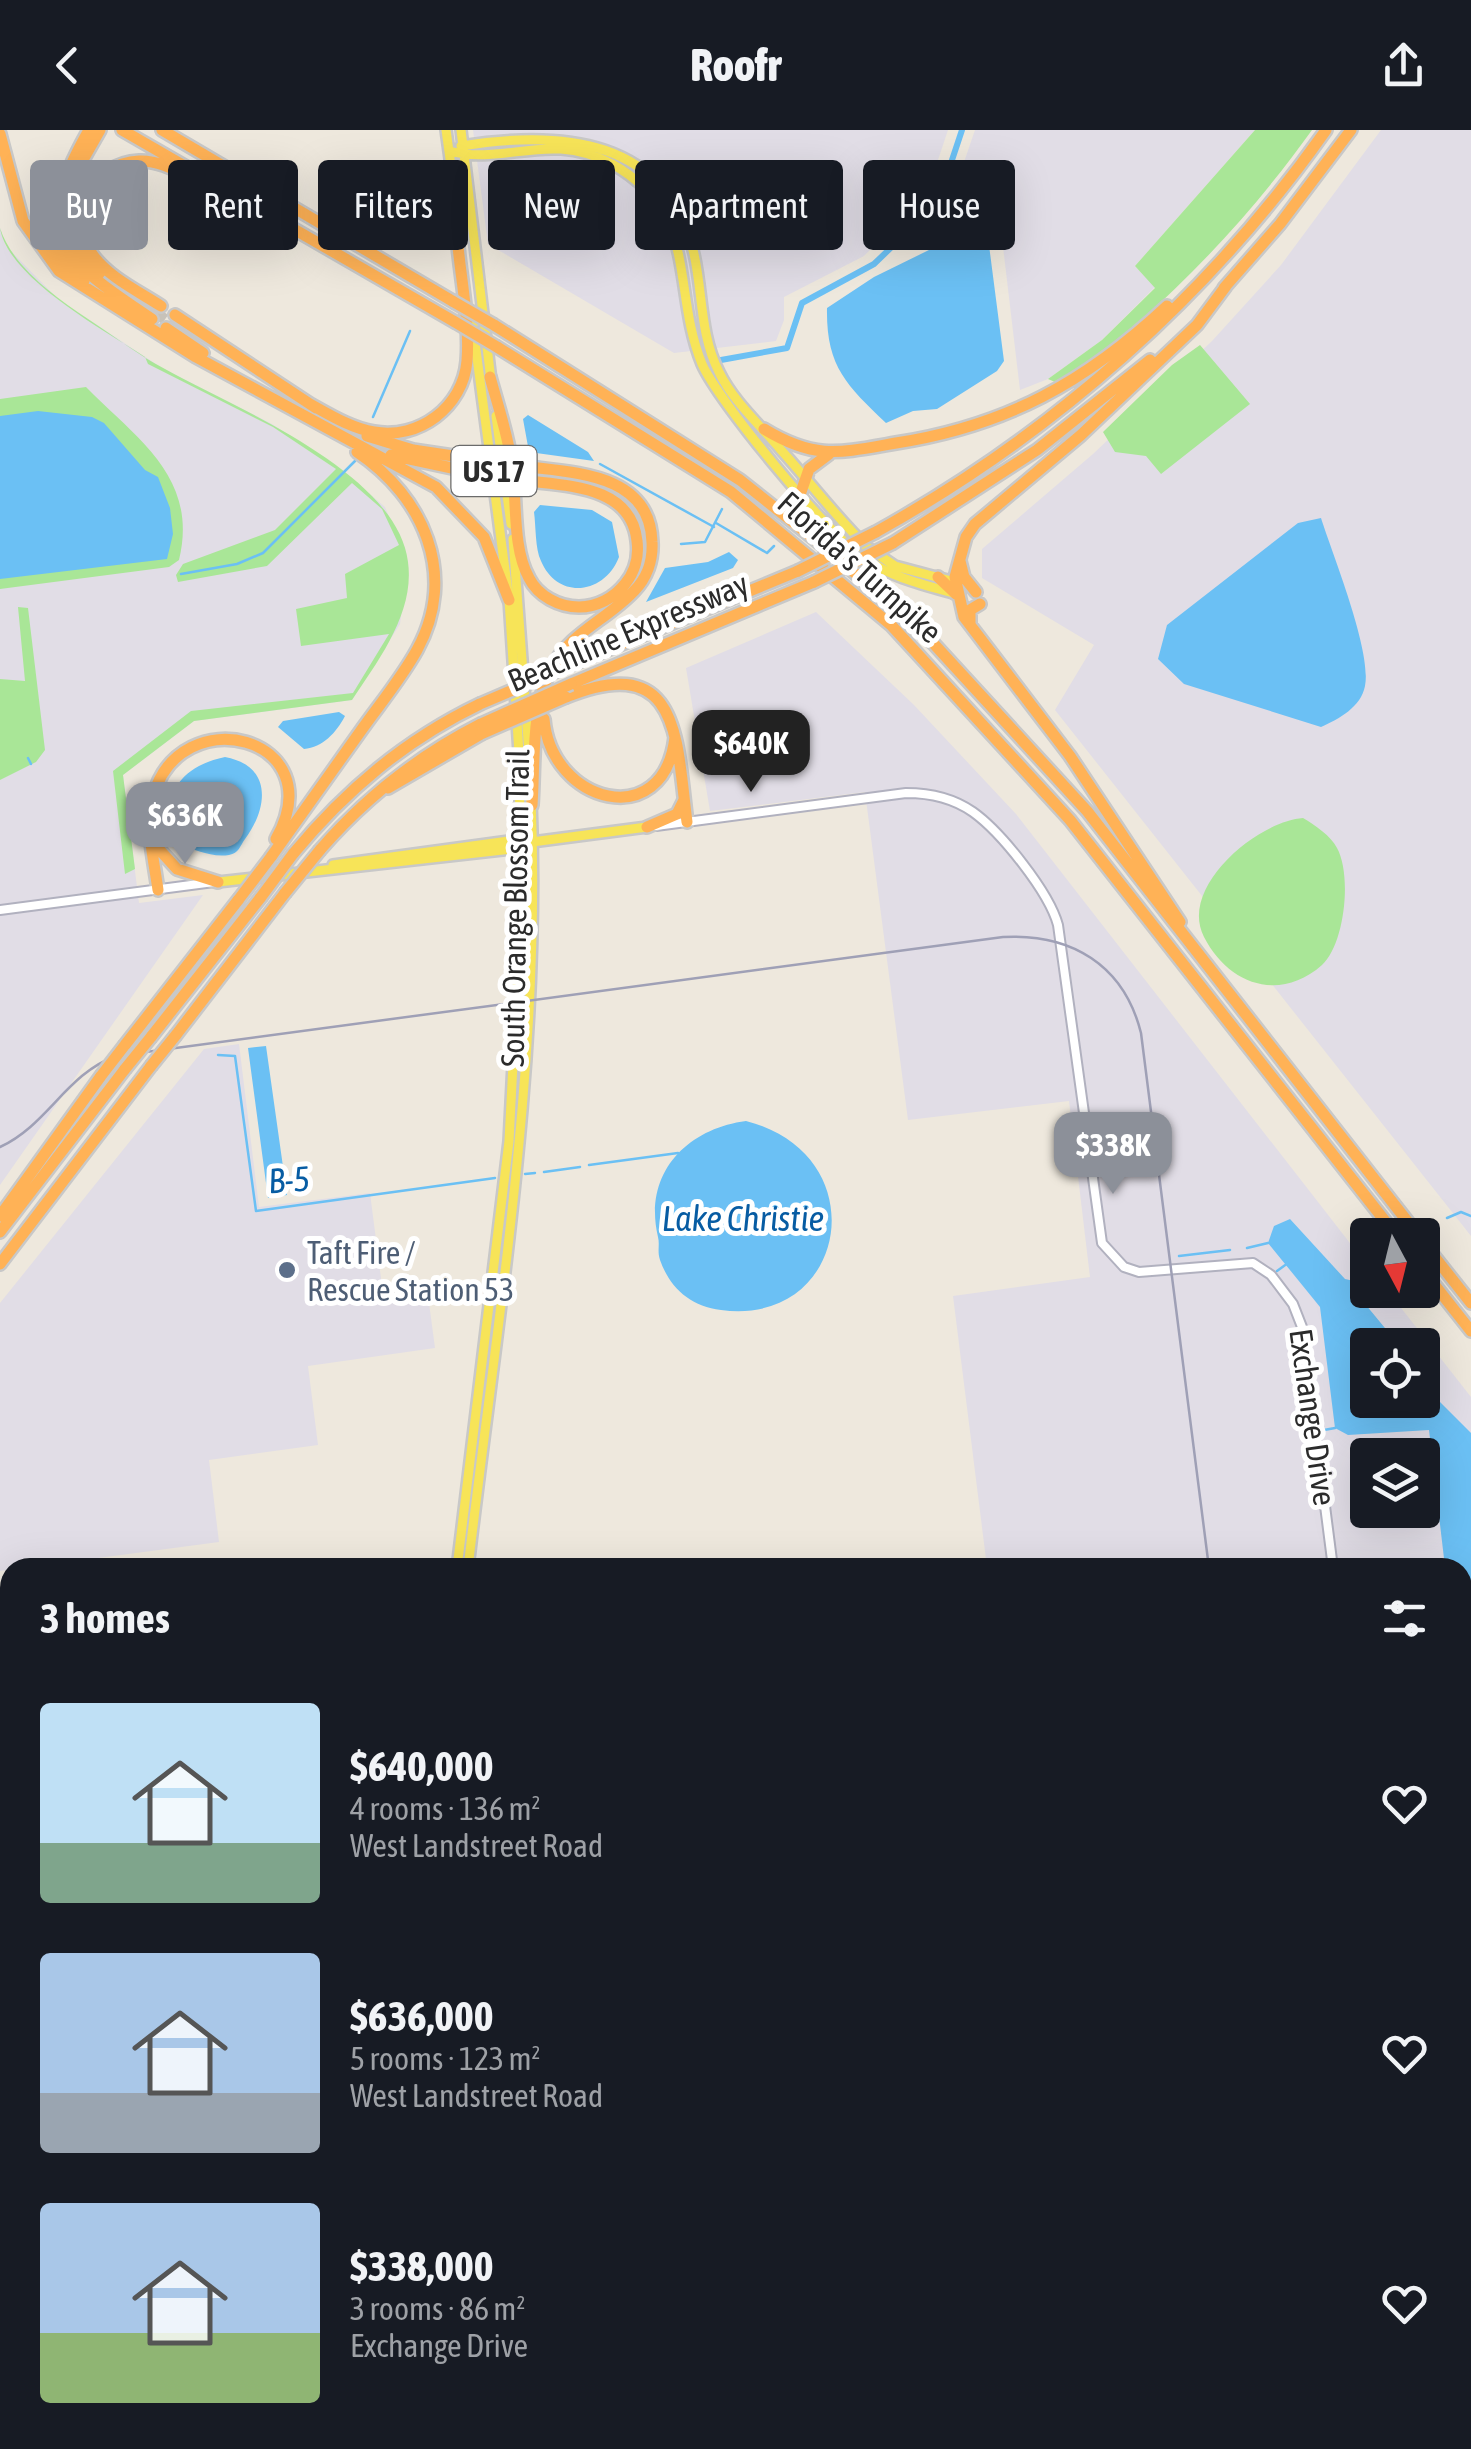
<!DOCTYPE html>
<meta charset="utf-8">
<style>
body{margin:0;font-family:"Asap Condensed",sans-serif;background:#242831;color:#f1f3f6;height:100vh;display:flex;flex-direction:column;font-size:38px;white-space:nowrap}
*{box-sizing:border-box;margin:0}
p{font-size:32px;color:#9ea1a6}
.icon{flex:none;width:55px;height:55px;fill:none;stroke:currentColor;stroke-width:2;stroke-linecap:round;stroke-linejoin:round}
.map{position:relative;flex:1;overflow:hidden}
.drawer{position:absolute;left:0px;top:1428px;width:1472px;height:892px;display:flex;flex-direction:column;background:#171b24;border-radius:30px 30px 0 0;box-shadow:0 10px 40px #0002}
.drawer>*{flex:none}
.guide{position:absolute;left:30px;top:30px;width:1412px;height:90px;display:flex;gap:20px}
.needle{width:65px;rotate:173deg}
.buttons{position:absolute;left:1350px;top:1088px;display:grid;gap:20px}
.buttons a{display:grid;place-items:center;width:90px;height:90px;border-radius:10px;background:#171b24;box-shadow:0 10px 40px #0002;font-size:50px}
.price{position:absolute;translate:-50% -85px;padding:0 22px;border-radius:20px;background:#8c9099;color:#fff;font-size:32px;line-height:65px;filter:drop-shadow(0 2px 5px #0008)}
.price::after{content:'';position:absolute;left:50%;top:60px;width:30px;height:22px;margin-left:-15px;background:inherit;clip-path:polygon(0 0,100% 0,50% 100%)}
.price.current{background:#222;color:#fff}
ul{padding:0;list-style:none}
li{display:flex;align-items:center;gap:30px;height:250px;padding:0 40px}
li span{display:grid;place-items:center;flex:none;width:280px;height:200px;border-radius:10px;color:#555}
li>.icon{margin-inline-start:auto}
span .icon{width:120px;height:120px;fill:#fffc;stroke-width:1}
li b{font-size:42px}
h2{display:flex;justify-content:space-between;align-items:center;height:120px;padding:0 40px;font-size:42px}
.tag{padding:0 35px;border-radius:10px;background:#171b24;box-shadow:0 10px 40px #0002;font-size:35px;line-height:90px}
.tag.current{background:#8c9099;color:#fff}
header{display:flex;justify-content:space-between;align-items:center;height:130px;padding:0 40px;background:#171b24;font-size:45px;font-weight:800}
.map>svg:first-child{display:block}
.industrial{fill:#e1dde6;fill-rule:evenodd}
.green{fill:#a9e697}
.water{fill:#6bc0f4}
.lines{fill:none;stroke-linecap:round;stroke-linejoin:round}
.stream{stroke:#6bc0f4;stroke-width:2.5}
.canal{stroke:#6bc0f4;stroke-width:6}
.highway-tunnel{stroke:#c7c2b9;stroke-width:11;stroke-dasharray:11 5.5;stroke-linecap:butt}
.secondary-casing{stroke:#b1b1bf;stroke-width:12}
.primary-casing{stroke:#c8c8c8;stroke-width:14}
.highway-casing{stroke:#c8c8c8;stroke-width:16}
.secondary{stroke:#fff;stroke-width:8}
.primary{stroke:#f7e458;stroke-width:9}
.highway{stroke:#ffb256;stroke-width:11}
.rail{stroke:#9fa0b6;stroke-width:2.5}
.highway-bridge-casing{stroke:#c8c8c8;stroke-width:16;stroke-linecap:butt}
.highway-bridge{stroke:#ffb256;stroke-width:11}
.service-dot{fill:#5c6f8a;stroke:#fff;stroke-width:4}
.labels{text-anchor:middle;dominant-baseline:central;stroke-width:10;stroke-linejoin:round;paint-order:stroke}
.shield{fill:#fff;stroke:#6b6b6b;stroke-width:2.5}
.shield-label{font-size:30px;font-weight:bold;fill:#2b2b2b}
.street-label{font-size:32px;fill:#2b2b2b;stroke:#fff}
.service-label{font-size:32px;fill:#4e5e75;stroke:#fff;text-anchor:start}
.water-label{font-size:35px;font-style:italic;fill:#075ca3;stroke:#fff}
</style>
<header><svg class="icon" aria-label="back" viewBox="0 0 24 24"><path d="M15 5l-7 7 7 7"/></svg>Roofr<svg class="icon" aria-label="share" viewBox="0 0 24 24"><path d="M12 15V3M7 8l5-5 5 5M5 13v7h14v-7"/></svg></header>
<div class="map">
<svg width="1471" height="2319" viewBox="0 0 1471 2319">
<rect width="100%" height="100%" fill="#eee8dd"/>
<path class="industrial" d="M473,0H948L927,63L864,126L784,167V190L776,211L674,223L488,114Z
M975,0H1255L1135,136L1155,157L1102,210L1048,249L1020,260L999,83L952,67Z
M1381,0H1471V1106L1055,580L1094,515L982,448V419L1093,324L1212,211L1281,135Z
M0,98L6,116L58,169L162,238L272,294L340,339L385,377L408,432L400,494L352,570L194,591L123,645L139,773L203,765L0,1055Z
M816,482L914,575L1016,684L1367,1135L1368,1160H1387L1471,1267V2319H748L747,2310H1462V1438L987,1437L953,1166L1090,1147L1069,971L908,990L865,662L710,681L686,538ZM1368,1215H1422V1270H1368ZM1368,1325H1422V1380H1368Z
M239,914L259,1077L370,1063L383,1164L427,1158L435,1218L308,1236L318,1315L209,1330L219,1412L0,1441V1173L204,919Z"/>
<path class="green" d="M1255,0H1312C1241,99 1159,182 1062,255L1048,249L1102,210L1155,158L1135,136Z
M0,98C12,136 55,167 88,189C114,206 138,225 165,239C235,278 397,342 408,432C415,483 378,531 352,570L194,591L123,645L135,739L125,744L113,641L191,581L353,563L389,504L301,516L296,479L347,468L345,444L399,415L382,379L352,353L267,436L178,452L176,445L183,434L275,400L336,339L273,297L148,234L145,227C104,200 8,148 0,98Z
M1200,215L1250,274L1161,344L1146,326L1115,322L1103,302L1172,235Z
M86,257C137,309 199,347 179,430L169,437L0,459V269Z
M18,477L28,478L45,620L36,632L0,650V549L25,551Z
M1303,688C1315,695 1331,706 1337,718C1352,745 1345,814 1322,835C1279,873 1228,854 1204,807C1178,757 1258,691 1303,688Z"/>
<path class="water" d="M986,92L1004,231L997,241L937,279L913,281L886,293C846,255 826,236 827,178L874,147Z
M38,281L92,287L104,293L145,340L158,347L170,378L173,404L167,429L0,449V286Z
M528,285L588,322L594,331L529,322L523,289Z
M540,375L592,380L612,392L619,427C605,464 558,471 541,431C535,419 536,396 534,382Z
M1321,388C1333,426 1372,521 1365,556C1361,577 1339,589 1321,597L1184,554L1158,529L1167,495L1298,393Z
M729,422L738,430L733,438L646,472L665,438L708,432Z
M339,582L345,586C336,603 323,617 304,619L278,597L283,591Z
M225,627C273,636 268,678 245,709C240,716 239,723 229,725C210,728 195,718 178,716C158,671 176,637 225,627Z
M266,916L287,1065L268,1068L248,918Z
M746,991C878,1025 848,1197 721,1180C690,1176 670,1158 660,1130C657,1121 660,1115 658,1107C643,1044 686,999 746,991Z
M1290,1089L1345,1149L1363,1153L1361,1169L1399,1215H1368V1270H1422L1423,1244L1439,1271L1471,1303V1458L1464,1469L1470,1534L1463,1535L1462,1438L1445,1437L1429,1300L1348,1305L1335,1298L1320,1177L1268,1113L1274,1096Z"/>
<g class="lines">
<path class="stream" d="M373,287L410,201
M600,334L714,397
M716,393L767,423L774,416
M681,414L705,412L722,379
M181,444L237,434L263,423L355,331
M28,628L31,634
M218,925L235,926L256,1081L495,1048
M589,1035L678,1023
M544,1042L580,1037
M525,1044L535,1043
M1447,1088L1461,1082L1471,1086
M1247,1118L1268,1113
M1179,1126L1230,1120
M1277,1141L1288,1133
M1324,1300L1335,1298"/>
<path class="canal" d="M721,230L787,218L802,173L874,134L928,82L942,60L962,0"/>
<path class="highway-tunnel" d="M156,183L170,193"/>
<defs>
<path id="secondary" d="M656,696L906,663C930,663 953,668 973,682C1001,702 1049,762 1058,795L1102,1113L1124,1137L1139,1142L1253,1133L1271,1145L1293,1174L1302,1197L1333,1438
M0,780L214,752
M1462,1560L1471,1559
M1337,2310L1338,2319
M42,2319L50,2310
M889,2319L892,2310"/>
<path id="primary" d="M446,0L456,72
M461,0L491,250
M461,16C560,0 667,7 694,124C703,164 700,205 719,242C733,271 760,295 781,320C810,352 836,387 867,417L895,436L955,452
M449,21C506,36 548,0 612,34C700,83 671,158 702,234C718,271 828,404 862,427C891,447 920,454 953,463
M496,286L511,394
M513,409L529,623
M333,735L524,709
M218,752L521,718L532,712L647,697
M457,1438L509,1011L521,780L519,623L509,470L471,182
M468,1438C498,1182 542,927 531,669
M1462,1894L1471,1893
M1462,1913L1471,1911
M0,2094L10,2092
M0,2108L10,2106
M355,2310L359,2319"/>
<path id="highway" d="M89,0C29,105 60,128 152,189
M122,0L455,192
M162,0L454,172
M0,4L23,91L59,141L196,227L436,357L484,407L509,470
M54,59C36,98 55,125 84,151
M99,144C42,89 67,58 100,0
M1224,158L1280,94L1351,0
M161,176C138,161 108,147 92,124C66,85 93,33 139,31C160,30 179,42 198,51
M175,185L316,278
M494,195L740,350L837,427L934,514L1087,681L1418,1105
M166,198L203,223
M497,217L731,362L891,495L1070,690L1396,1105
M490,247C498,276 508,305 512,335C517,369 512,418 529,448C538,466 559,477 579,477C597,477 614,468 625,454C635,442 639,426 637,411C631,354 564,356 521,350
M310,274C330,285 351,298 374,302C419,310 463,277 467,231C471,181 454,121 455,68
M764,299C815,330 839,323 896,313C1006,296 1086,252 1167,176
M367,306L413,320L480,330
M391,325L480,344
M521,336C572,343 650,342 652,412C653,430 647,448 634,461C607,490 570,502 551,539C531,579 535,631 532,675
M801,362L809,339L829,324
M876,402C1054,303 1209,166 1326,0
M893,413L1037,320L1150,230
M960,431L964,447L976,462
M938,447L956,464
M970,493V480L980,474
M578,532L798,441
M571,554L814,452
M566,567C680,521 676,607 687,692
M544,589C551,673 664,704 675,607
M388,658L481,604
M647,697L677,684L684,670
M156,716L177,739L218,752
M320,720C366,667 418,626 481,594
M293,724C346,660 405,610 480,574
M271,727C301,685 331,643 360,602C379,575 401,549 417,520C458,445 424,367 357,322
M158,760C154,730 145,696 153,667C179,568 334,606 276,709
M1180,792L1070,626L964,487L955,447L966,407L975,394L1081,305L1197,195L1226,156
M176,905L285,763
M151,907L261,767
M125,915L239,769
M0,1086L101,946
M0,1102L125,939
M1422,1111L1471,1173
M0,1134L151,936
M1422,1139L1471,1201"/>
</defs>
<use href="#secondary" class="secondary-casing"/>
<use href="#primary" class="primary-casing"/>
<use href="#highway" class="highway-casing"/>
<use href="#secondary" class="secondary"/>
<use href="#primary" class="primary"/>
<use href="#highway" class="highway"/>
<path class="rail" d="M0,1017C48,995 66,944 116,926L1003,807C1071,803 1124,835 1141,903L1209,1438
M1462,2050L1471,2049
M1214,2310L1215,2319"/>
<defs>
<path id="highway-bridge" d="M454,172L494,195
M455,192L497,217
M480,330L521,336
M480,344L521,350
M798,441L876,402
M814,452L893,413
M480,574L578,532
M481,594L571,554
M481,604L566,567
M285,763L320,720
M261,767L293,724
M239,769L271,727
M151,936L176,905
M125,939L151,907
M101,946L125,915"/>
</defs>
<use href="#highway-bridge" class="highway-bridge-casing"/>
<use href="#highway-bridge" class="highway-bridge"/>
</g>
<circle class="service-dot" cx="287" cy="1140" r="10"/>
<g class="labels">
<rect class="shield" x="451.5" y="316" width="85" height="50" rx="8"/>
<g class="shield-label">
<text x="494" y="341">US 17</text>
</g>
<g class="street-label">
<text transform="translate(860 437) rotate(42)">Florida's Turnpike</text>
<text transform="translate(628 502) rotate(-23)">Beachline Expressway</text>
<text transform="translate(515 778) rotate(-89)">South Orange Blossom Trail</text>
<text transform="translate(1313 1287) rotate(82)">Exchange Drive</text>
</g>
<g class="service-label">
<text x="307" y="1122">Taft Fire /<tspan x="307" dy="37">Rescue Station 53</tspan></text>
</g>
<g class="water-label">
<text transform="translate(289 1049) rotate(-4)">B-5</text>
<text x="743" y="1088">Lake Christie</text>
</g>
</g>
</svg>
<div class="buttons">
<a><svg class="needle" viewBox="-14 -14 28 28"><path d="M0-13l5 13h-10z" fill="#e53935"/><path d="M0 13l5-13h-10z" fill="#9ea1a6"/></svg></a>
<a><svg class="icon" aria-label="locate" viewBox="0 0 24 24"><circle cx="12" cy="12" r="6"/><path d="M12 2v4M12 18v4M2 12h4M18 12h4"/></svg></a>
<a><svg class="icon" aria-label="layers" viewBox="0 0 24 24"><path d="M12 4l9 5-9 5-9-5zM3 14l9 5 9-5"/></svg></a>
</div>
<b class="price current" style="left:751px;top:665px">$640K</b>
<b class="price" style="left:185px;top:737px">$636K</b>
<b class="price" style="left:1113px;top:1067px">$338K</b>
<div class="guide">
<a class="tag current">Buy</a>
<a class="tag">Rent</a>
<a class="tag">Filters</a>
<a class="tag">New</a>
<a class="tag">Apartment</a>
<a class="tag">House</a>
</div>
<section class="drawer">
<h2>3 homes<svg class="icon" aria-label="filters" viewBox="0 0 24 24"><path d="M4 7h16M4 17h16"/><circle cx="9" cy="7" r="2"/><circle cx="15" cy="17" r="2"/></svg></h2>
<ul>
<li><span style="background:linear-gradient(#bfe0f5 70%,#7fa58c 0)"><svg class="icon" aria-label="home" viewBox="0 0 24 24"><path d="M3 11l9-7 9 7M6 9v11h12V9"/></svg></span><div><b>$640,000</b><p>4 rooms · 136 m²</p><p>West Landstreet Road</p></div><svg class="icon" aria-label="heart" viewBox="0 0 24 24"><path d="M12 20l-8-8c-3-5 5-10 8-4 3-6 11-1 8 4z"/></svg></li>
<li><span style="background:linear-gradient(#a9c7e8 70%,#9aa5b1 0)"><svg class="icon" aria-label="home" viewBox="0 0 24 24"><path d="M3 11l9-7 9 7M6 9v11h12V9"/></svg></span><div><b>$636,000</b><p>5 rooms · 123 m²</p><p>West Landstreet Road</p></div><svg class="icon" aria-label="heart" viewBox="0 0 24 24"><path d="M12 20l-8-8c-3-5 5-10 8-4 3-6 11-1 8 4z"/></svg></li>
<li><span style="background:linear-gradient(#a9c7e8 65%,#8fb573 0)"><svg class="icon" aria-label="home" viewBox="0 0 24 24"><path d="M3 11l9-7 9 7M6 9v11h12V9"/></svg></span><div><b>$338,000</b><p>3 rooms · 86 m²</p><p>Exchange Drive</p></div><svg class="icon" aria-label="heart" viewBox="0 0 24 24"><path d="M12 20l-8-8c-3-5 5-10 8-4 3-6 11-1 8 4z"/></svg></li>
</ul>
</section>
</div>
